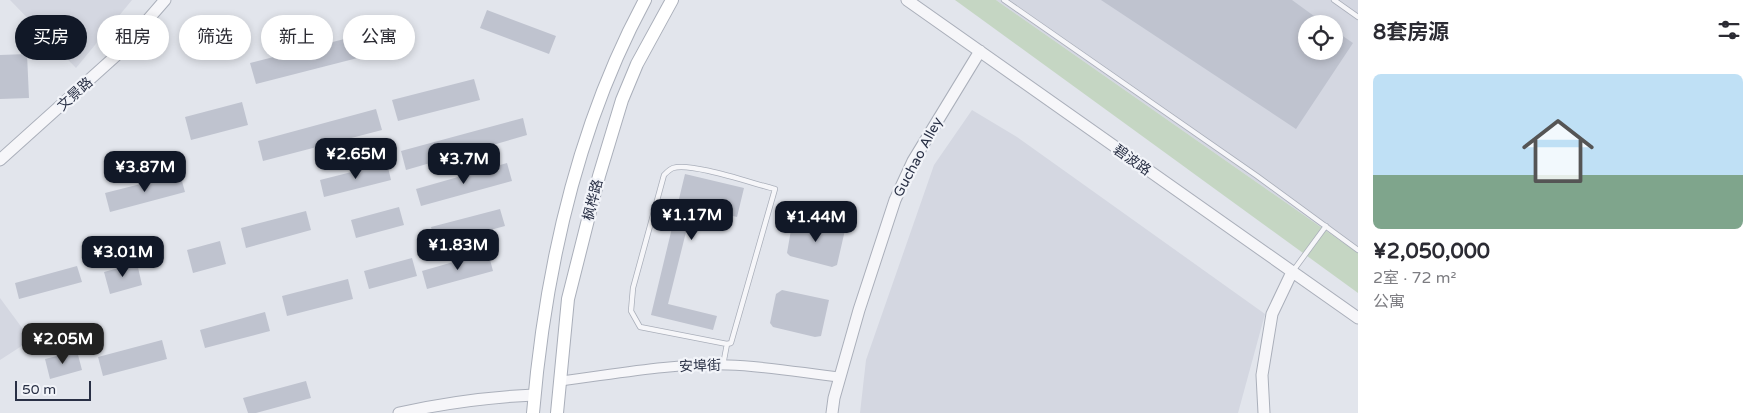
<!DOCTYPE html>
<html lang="zh">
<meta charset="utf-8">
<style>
body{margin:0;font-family:"Varela Round","Noto Sans SC",sans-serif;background:#f7f7f7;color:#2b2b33;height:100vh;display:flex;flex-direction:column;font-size:19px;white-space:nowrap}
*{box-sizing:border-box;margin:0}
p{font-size:16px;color:#7c7c81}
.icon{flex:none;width:28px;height:28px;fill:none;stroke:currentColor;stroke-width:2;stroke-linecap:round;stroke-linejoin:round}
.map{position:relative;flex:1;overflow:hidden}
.panel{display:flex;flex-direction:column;background:#fff;width:400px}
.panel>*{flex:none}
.guide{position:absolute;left:15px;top:15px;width:475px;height:45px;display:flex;gap:10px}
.buttons{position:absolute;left:1298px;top:15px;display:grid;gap:10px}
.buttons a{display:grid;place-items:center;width:45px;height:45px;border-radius:50%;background:#fff;box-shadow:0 2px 8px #0003;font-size:25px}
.scale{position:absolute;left:15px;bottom:12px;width:76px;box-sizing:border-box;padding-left:5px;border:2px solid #293045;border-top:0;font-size:14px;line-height:18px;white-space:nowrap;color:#293045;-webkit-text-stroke:4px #f2f4f9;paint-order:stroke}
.price{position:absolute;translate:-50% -42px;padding:0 11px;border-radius:10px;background:#111827;color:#fff;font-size:16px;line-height:32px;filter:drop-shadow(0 1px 2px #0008)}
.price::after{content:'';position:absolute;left:50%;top:30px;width:15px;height:11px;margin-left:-8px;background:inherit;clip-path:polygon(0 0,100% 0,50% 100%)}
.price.selected{background:#222;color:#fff}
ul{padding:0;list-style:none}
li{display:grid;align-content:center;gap:10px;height:265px;padding:0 15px}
li span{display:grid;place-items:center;height:155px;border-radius:8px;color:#555}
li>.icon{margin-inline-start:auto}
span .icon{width:90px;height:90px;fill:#fffc;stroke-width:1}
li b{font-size:21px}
h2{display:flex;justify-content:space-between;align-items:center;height:60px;padding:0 15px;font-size:21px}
.pill{padding:0 18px;border-radius:22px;background:#fff;box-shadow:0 2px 8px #0003;font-size:18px;line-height:45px}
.pill.selected{background:#111827;color:#fff}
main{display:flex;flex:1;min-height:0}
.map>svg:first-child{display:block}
.built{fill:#d4d7e1;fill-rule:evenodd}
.green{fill:#c5d6c3}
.building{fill:#bfc3cf}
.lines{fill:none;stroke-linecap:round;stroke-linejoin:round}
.service-casing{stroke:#aaafba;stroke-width:6}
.minor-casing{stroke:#aaafba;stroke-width:11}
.tertiary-casing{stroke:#aaafba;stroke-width:13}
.secondary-casing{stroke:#aaafba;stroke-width:14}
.service{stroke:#f6f6f9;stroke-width:4.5}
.minor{stroke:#f6f6f9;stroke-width:9}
.tertiary{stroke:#f6f6f9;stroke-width:11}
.secondary{stroke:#fff;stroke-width:12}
.labels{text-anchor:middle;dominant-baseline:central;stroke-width:4.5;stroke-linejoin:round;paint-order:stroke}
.street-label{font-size:14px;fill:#293045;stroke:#f2f4f9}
</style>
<main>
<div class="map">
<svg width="1358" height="413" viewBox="0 0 1358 413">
<rect width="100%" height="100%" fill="#e2e5ec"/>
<path class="built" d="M10,0H132L76,68Z
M996,0H1358V253ZM1306,24H1334V51H1306Z
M972,110L1017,137L1265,314L1238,413H860L866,360L934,165Z
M0,298L31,340L0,360Z"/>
<path class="green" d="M955,0H996L1358,253V293Z"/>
<path class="building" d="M1101,0H1292L1325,24H1306V51H1334V30L1353,43L1296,129Z
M487,10L556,36L549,54L480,28Z
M364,34L366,40L377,37L381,52L256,84L250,63Z
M27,54L29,98L0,99V55Z
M474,79L480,100L398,121L392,100Z
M242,102L248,125L191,140L185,117Z
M376,109L382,130L263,161L258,141Z
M523,118L527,135L406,170L401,151Z
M387,163L391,180L324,197L320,180Z
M507,163L512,181L421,206L416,189Z
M180,174L185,192L110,212L105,193Z
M685,174L744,188L737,217L699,208L694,226L688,224L668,304L717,316L713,330L651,315Z
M399,207L404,225L356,238L351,220Z
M500,209L505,226L436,245L431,227Z
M306,211L311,230L246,248L241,228Z
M798,220L845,230L837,265L832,267L790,256L787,253L792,224Z
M220,241L226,264L193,273L187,250Z
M488,252L493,271L427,289L422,271Z
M412,258L417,276L369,289L364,271Z
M137,263L142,285L110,294L104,272Z
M77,266L82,282L19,299L15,283Z
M348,279L353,299L287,316L282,296Z
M782,290L829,300L821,336L815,337L773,327L770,323L776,294Z
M265,312L270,331L205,348L200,330Z
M162,340L167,359L103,376L98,357Z
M77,351L82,370L50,379L45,359Z
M306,381L311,398L256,413H248L243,398Z"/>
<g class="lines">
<defs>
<path id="service" d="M1004,0L1257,176L1358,250
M1334,0L1358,17
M1293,271L1326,226
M723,365L727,344L640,327L631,311L633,288L664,175C667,172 670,169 673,168C691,162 754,184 775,189L731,343L727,344"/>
<path id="minor" d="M560,381C616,374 672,363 728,365C766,366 803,373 839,377"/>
<path id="tertiary" d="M907,0L1358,318
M0,160L119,53L165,0
M399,413C444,403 488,397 534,395
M832,413L834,398L859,310L895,200L913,161L980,51
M1264,413L1262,375L1272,314L1292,272"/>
<path id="secondary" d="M533,413C545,271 577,126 645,0
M557,413L568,299L599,176L622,100L637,64L672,0"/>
</defs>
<use href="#service" class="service-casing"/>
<use href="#minor" class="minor-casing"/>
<use href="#tertiary" class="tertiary-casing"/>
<use href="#secondary" class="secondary-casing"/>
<use href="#service" class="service"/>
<use href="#minor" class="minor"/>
<use href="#tertiary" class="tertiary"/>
<use href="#secondary" class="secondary"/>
</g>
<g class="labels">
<g class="street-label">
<text transform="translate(75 94) rotate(-42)">文景路</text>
<text transform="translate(918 157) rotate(-62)">Guchao Alley</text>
<text transform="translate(1132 160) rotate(35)">碧波路</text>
<text transform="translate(593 200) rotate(-76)">枫桦路</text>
<text transform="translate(700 366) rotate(-2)">安埠街</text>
</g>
</g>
</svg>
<div class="buttons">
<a><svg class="icon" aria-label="locate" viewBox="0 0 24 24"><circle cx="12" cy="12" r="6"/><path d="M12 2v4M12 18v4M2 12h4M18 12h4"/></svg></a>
</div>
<div class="scale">50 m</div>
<b class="price" style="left:356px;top:180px">¥2.65M</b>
<b class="price" style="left:464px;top:185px">¥3.7M</b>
<b class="price" style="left:145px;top:193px">¥3.87M</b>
<b class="price" style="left:692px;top:241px">¥1.17M</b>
<b class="price" style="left:816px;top:243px">¥1.44M</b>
<b class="price" style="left:458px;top:271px">¥1.83M</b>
<b class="price" style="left:123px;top:278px">¥3.01M</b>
<b class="price selected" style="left:63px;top:365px">¥2.05M</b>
<div class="guide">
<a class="pill selected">买房</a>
<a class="pill">租房</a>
<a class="pill">筛选</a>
<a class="pill">新上</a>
<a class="pill">公寓</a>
</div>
</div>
<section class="panel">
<h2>8套房源<svg class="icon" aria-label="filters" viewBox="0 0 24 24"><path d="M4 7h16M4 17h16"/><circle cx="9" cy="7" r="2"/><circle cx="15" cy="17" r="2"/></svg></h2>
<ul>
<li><span style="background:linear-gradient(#bfe0f5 65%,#7fa58c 0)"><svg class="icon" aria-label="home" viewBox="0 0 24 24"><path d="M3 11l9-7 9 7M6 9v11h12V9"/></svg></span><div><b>¥2,050,000</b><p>2室 · 72 m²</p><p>公寓</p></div></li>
</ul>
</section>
</main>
